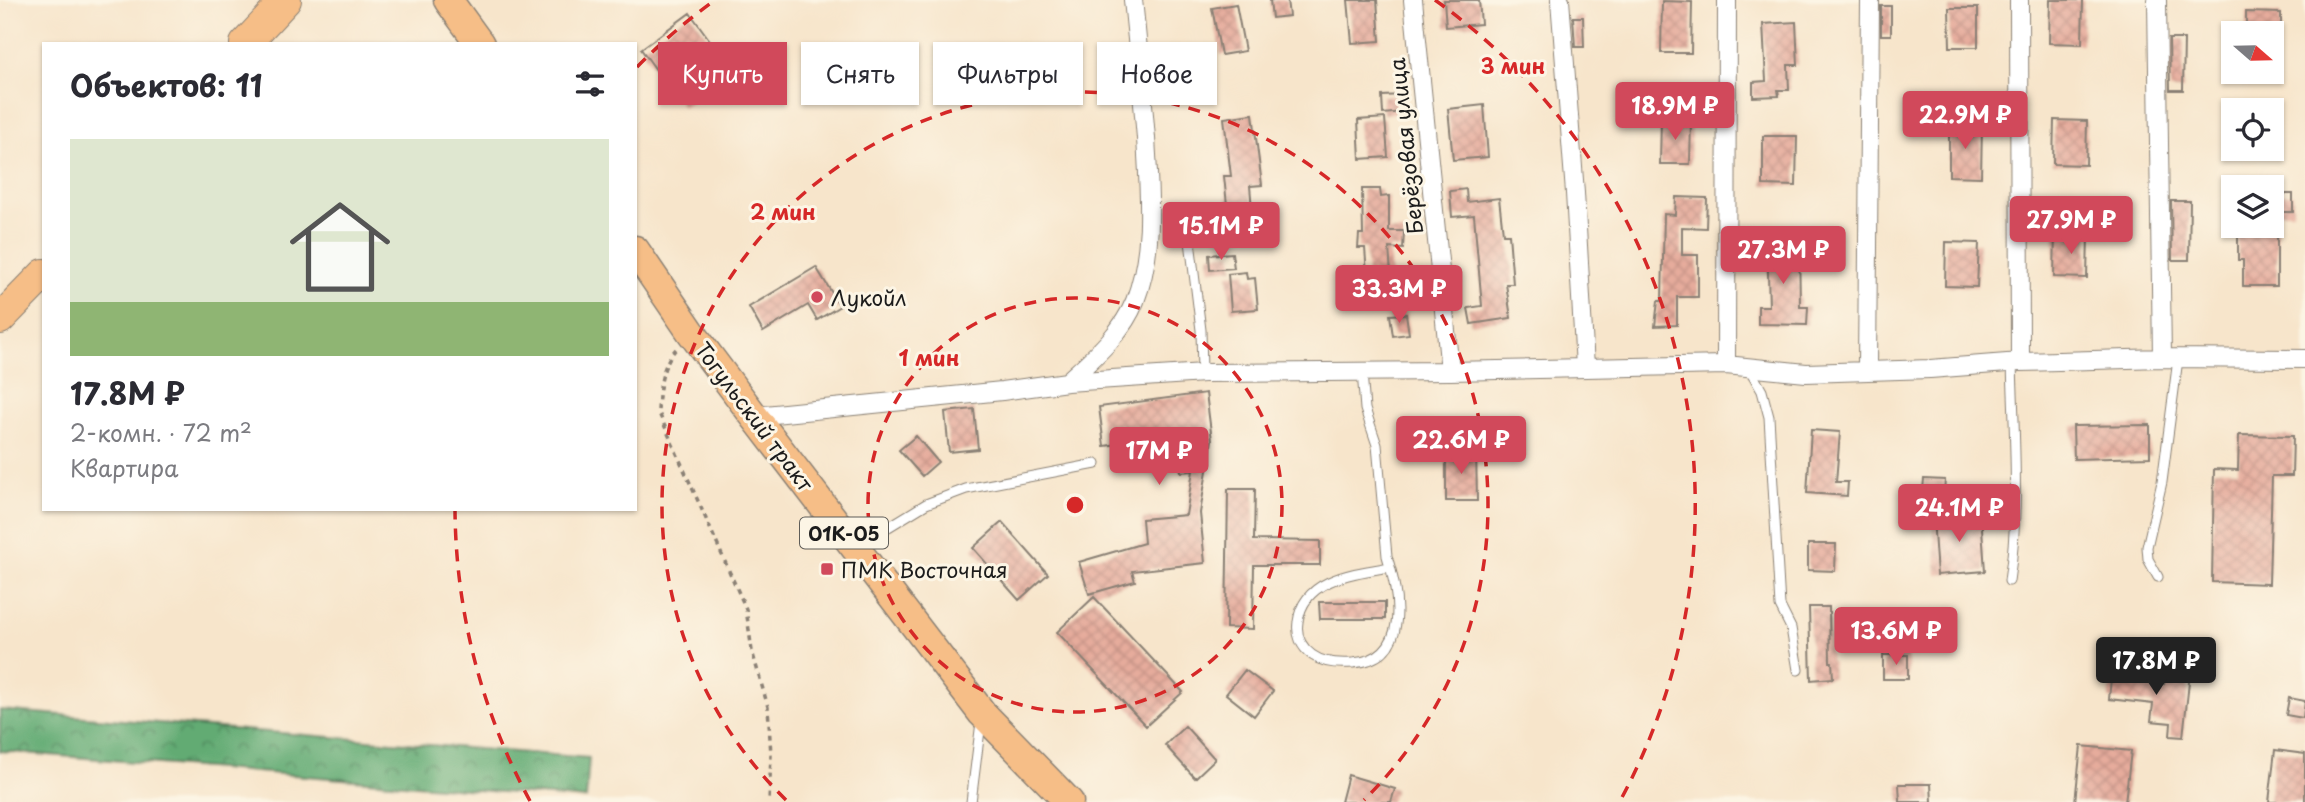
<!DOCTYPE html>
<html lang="ru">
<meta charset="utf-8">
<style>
body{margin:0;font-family:"Playpen Sans",sans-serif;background:#f7f7f7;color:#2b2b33;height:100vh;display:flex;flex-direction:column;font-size:26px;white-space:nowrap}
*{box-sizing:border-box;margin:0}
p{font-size:23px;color:#7c7c81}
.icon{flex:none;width:38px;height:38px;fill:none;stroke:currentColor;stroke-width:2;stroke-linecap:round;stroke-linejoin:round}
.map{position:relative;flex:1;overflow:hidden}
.drawer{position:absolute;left:42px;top:42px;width:595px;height:469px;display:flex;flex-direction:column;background:#fff;border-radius:0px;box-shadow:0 2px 5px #0004}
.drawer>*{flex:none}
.hud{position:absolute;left:658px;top:42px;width:665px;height:63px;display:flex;gap:14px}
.needle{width:46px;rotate:110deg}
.buttons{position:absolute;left:2221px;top:21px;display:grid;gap:14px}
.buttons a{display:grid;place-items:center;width:63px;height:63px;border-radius:0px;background:#fff;box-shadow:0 2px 5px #0004;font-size:35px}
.price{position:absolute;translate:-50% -60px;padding:0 16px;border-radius:7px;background:#d1495b;color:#fff;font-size:23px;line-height:46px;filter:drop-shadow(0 2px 4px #0008)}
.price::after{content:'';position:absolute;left:50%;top:42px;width:21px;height:16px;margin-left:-10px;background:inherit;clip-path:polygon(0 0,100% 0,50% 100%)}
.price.current{background:#222;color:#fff}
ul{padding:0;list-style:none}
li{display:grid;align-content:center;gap:14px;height:371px;padding:0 28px}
li span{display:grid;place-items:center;height:217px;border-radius:0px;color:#555}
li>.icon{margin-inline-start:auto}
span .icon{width:126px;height:126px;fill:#fffc;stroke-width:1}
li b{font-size:30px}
h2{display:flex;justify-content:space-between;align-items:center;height:84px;padding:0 28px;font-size:30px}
.pill{padding:0 24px;border-radius:0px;background:#fff;box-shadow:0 2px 5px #0004;font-size:24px;line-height:63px}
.pill.current{background:#d1495b;color:#fff}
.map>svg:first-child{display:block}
.forest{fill:url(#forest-crowns);stroke:#3f6448;stroke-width:2}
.building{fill:url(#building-cross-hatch)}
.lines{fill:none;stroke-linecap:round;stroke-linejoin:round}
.service-casing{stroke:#8a8074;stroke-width:11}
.minor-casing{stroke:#8a8074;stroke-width:20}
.primary-casing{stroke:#8a8074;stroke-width:31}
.trunk-casing{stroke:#8a8074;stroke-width:32}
.path{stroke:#8a8074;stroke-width:3.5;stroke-dasharray:5 5;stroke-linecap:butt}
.service{stroke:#fff;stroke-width:9}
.minor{stroke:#fff;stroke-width:18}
.primary{stroke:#f6be87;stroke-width:28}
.trunk{stroke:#f6be87;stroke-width:30}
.ring{fill:none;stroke:#d62828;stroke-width:3.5;stroke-dasharray:12 9}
.poi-dot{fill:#d1495b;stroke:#fcf5e5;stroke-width:2.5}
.labels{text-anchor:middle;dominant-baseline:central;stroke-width:6;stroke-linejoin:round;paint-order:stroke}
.shield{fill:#fcf5e5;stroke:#5f5d58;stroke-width:2}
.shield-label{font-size:19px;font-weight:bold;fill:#1c1c1c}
.street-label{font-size:21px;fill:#1c1c1c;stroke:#fcf5e5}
.poi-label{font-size:21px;fill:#1c1c1c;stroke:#fcf5e5;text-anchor:start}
.centre{fill:#d62828;stroke:#fcf5e5;stroke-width:3.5}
.ring-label{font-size:21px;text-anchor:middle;font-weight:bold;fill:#d62828;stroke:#fcf5e5;stroke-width:6;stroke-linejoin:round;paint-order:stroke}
</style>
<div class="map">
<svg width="2305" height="802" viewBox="0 0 2305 802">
<defs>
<pattern id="forest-crowns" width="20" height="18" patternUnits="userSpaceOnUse" patternTransform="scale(1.75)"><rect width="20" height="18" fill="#62ab73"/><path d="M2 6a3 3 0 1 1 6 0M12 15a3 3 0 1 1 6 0" fill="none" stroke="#508a5e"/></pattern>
<pattern id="building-cross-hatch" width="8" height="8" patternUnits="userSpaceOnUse" patternTransform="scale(1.75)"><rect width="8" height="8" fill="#e6ac9c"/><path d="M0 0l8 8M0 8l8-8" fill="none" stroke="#c59386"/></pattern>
</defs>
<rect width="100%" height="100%" fill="#fcf5e5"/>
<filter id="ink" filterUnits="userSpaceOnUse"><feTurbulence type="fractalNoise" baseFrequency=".0143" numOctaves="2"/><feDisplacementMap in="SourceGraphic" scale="14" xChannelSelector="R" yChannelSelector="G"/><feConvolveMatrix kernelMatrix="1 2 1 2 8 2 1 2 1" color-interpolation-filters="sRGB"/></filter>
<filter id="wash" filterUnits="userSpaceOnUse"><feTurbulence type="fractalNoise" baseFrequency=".00686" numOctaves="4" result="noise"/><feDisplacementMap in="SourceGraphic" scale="28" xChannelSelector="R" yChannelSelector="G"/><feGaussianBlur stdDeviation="1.57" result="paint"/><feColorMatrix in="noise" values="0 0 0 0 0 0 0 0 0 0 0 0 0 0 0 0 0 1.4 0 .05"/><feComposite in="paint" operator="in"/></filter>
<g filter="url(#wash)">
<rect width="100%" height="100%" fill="#f7e5cb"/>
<path class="forest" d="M0,710L589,758L586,799L0,751Z"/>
<g id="blocks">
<path class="building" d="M1270,0H1287L1289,16L1272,18Z
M1348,0H1377L1380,41L1352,43Z
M1444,0H1479L1481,24L1446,27Z
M2050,0H2083L2082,44L2049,43Z
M1662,1L1692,2L1691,53H1661Z
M1236,4L1245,51L1221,55L1212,8Z
M1881,6H1891V35H1881Z
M1949,8H1978V47H1950Z
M2246,12L2281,13V33H2246Z
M690,13L725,61L704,76L712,87L683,107L641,49Z
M1573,17H1583L1584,47H1575Z
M1796,22L1798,65H1788L1789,90H1778L1779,96L1753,97V82L1766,81L1763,24Z
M2169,39H2184L2183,90H2170Z
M1403,95L1404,112L1383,114L1382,96Z
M1484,105L1488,157L1453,160L1448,109Z
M1253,114L1262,185L1250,186L1254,232L1230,234L1224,176H1231L1224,118Z
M1385,118L1388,157L1360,159L1358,120Z
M1661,119L1691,120L1690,164H1660Z
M2054,120L2087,121L2086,165L2053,164Z
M1949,126H1982L1981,177L1949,176Z
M1763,136H1797L1796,186L1763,185Z
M1362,189H1380L1381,197L1389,196V231H1404L1403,249L1389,248L1393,299L1369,301L1365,248H1358L1359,234H1363Z
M1466,189L1467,202L1499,198L1503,234H1509L1513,284H1506L1511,318L1471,324L1468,308L1482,306L1474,215L1452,217L1450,191Z
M2272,194H2293V212H2272Z
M1676,197L1707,198L1706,228L1682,227V255H1698V297H1677V325L1655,326L1658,301H1662L1664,214L1675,215Z
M2171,201H2190L2189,260H2172Z
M2238,230L2277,231V286H2243V260H2238Z
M2055,233L2088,234L2087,278L2054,277Z
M1799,241L1800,307H1808L1807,325L1758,324V306H1769L1767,242Z
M1946,242L1979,243L1977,287L1945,286Z
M1232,253L1234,268L1210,270L1209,255Z
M816,267L840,306L817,320L808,305L763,332L749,307Z
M1246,272L1247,279L1255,278L1258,309L1231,311L1228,274Z
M1406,314L1409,334L1393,336L1390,315Z
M1206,393L1212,440L1200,513L1205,563L1132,571L1135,581L1089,594L1079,562L1144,543L1142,519L1186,515L1193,471L1181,472L1176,436L1104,446L1099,407Z
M974,409L978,449L949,452L945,412Z
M2150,425V457L2074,459L2073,426Z
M1811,430L1840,432L1836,482H1848L1847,496L1807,493Z
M2239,435L2293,436L2292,476H2272L2269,584L2212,582L2214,469L2238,470Z
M916,436L938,462L922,476L899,450Z
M1446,450H1476L1477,501H1446Z
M1924,479L1945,480L1942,513L1921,511Z
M1228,489H1255L1254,540L1320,541V565H1254L1253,629L1226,628Z
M1981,514L1985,571L1937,575L1933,518Z
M1002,522L1048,574L1019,600L973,548Z
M1808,544H1836L1835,571L1808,570Z
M1094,597L1183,692L1146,726L1057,632Z
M1319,602H1385V619H1320Z
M1809,607H1829L1830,662H1832L1833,678L1811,680Z
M1883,655H1908V679H1883Z
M1245,670L1273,691L1254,716L1226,694Z
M2118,670L2136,672L2135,681L2164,684L2166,671L2190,673L2183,737L2170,736L2171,723L2151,721L2153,704L2109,699L2111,679L2117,680Z
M2289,698L2305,701L2303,718L2286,715Z
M1185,726L1215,759L1195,778L1165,745Z
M2081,746L2131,751L2125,802H2075Z
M2275,750L2305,754V802H2269Z
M1348,775L1395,789L1391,802H1341Z
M1899,784H1931L1932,802H1900Z"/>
</g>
</g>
<g filter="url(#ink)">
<use href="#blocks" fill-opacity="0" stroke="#8a8074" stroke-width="2"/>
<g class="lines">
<defs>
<path id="service" d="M1190,241L1201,330L1202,373
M1749,368L1762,391L1769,417L1780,606L1791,628L1798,670
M1362,372L1365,409L1377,445L1387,556C1399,594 1411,659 1353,663C1340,664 1323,663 1312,655C1301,647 1296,635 1298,622C1303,578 1355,573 1390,567
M859,545L926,504L966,489L1096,464
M2158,577L2148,559L2147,547L2162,482L2178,359
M2009,581C2020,509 2014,436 2012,363
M971,802L981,722"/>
<path id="minor" d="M1413,0L1450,371
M1560,0L1575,193L1585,367
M2019,0L2020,362
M2157,0L2162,358
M1726,365L1727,0
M1867,370L1870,0
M1067,382C1093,358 1122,334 1135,301C1155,249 1149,192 1146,138C1142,92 1138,46 1133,0
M754,416L1002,391L1067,382L1204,373L1450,371L1726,365L1806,373L1930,369L2020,362L2162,358L2305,359"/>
<path id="primary" d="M448,0L480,44
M635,250L691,332L754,416L982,713L1069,802"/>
<path id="trunk" d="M245,44L286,0
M0,319L44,274"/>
</defs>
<use href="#service" class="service-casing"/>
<use href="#minor" class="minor-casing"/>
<use href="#primary" class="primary-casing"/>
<use href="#trunk" class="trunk-casing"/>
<path class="path" d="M676,349C661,365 659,391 658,411L746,609L752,651L768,707L771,755L769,802"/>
<use href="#service" class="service"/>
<use href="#minor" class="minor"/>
<use href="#primary" class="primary"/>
<use href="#trunk" class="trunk"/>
</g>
</g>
<g class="ring">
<circle cx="1075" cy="505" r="207"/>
<path d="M786 800A413 413 0 1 1 1364 800"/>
<path d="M530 801A620 620 0 0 1 455 510M637 67A620 620 0 0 1 715 0M1435 0A620 620 0 0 1 1620 801"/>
</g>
<g class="poi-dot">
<circle cx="817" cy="297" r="7"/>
<rect x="820" y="562" width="14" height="14" rx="3.5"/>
</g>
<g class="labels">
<rect class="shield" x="800" y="517.5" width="88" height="31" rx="5"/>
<g class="shield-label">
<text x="844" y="533">01К-05</text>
</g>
<g class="street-label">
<text transform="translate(1405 146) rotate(-96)">Берёзовая улица</text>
<text transform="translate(755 416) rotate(53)">Тогульский тракт</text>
</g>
<g class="poi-label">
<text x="831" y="297">Лукойл</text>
<text x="841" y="569">ПМК Восточная</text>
</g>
</g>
<circle cx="1075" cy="505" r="10" class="centre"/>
<g class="ring-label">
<text x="1513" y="74">3 мин</text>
<text x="783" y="220">2 мин</text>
<text x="929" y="366">1 мин</text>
</g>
</svg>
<div class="buttons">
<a><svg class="needle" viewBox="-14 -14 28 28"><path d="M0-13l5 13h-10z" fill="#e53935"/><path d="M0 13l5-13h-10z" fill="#7c7c81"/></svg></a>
<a><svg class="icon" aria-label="locate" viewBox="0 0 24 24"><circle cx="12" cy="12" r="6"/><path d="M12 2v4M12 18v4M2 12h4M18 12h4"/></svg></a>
<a><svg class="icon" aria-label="layers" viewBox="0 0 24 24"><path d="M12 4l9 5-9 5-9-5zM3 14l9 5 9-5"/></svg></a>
</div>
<b class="price" style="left:1675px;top:142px">18.9M ₽</b>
<b class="price" style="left:1965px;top:151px">22.9M ₽</b>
<b class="price" style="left:2071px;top:256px">27.9M ₽</b>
<b class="price" style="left:1221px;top:262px">15.1M ₽</b>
<b class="price" style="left:1783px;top:286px">27.3M ₽</b>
<b class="price" style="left:1399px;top:325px">33.3M ₽</b>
<b class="price" style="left:1461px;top:476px">22.6M ₽</b>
<b class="price" style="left:1159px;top:487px">17M ₽</b>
<b class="price" style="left:1959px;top:544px">24.1M ₽</b>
<b class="price" style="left:1896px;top:667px">13.6M ₽</b>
<b class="price current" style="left:2156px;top:697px">17.8M ₽</b>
<div class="hud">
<a class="pill current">Купить</a>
<a class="pill">Снять</a>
<a class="pill">Фильтры</a>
<a class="pill">Новое</a>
</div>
<section class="drawer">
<h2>Объектов: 11<svg class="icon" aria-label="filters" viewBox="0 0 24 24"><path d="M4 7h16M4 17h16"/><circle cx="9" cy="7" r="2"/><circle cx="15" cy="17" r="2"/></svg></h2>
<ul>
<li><span style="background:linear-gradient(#dfe7d0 75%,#8fb573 0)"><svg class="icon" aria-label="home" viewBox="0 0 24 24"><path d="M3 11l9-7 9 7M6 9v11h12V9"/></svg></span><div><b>17.8M ₽</b><p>2-комн. · 72 m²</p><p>Квартира</p></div></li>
</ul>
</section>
</div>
